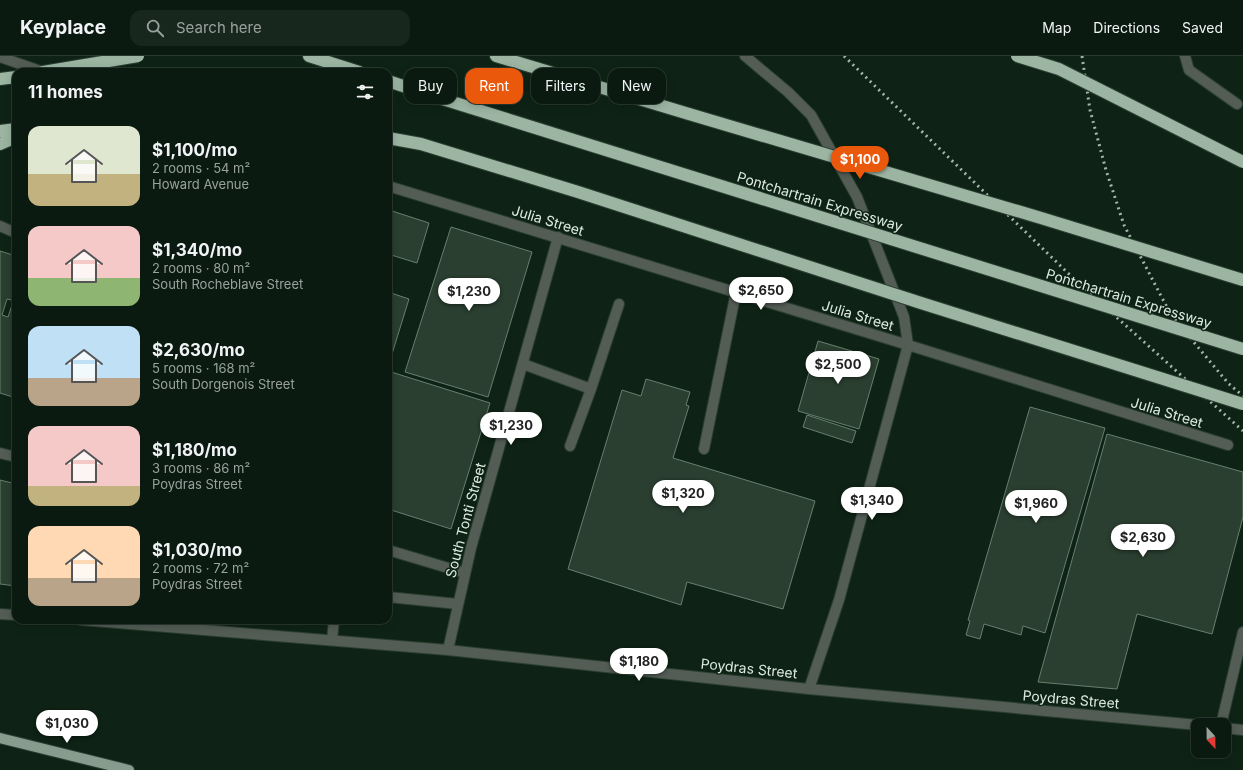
<!DOCTYPE html>
<meta charset="utf-8">
<style>
body{margin:0;font-family:Inter,sans-serif;background:#18271e;color:#f1f3f6;height:100vh;display:flex;flex-direction:column;font-size:15px;white-space:nowrap}
*{box-sizing:border-box;margin:0}
p{font-size:13px;color:#99a19f}
.icon{flex:none;width:22px;height:22px;fill:none;stroke:currentColor;stroke-width:2;stroke-linecap:round;stroke-linejoin:round}
.map{position:relative;flex:1;overflow:hidden}
.side{position:absolute;left:12px;top:12px;width:380px;height:556px;display:flex;flex-direction:column;background:#0a1a10;border-radius:12px;box-shadow:0 2px 10px #0003,0 0 0 1px #2a3830}
.side>*{flex:none}
.hud{position:absolute;left:404px;top:12px;width:380px;height:36px;display:flex;gap:8px}
.needle{width:26px;rotate:158deg}
.buttons{position:absolute;left:1191px;top:662px;display:grid;gap:8px}
.buttons a{display:grid;place-items:center;width:40px;height:40px;border-radius:8px;background:#0a1a10;box-shadow:0 2px 10px #0003,0 0 0 1px #2a3830;font-size:20px}
.price{position:absolute;translate:-50% -34px;padding:0 9px;border-radius:14px;background:#fff;color:#222;font-size:13px;line-height:26px;filter:drop-shadow(0 1px 2px #0008)}
.price::after{content:'';position:absolute;left:50%;top:24px;width:12px;height:9px;margin-left:-6px;background:inherit;clip-path:polygon(0 0,100% 0,50% 100%)}
.price.current{background:#ea580c;color:#fff}
ul{padding:0;list-style:none}
li{display:flex;align-items:center;gap:12px;height:100px;padding:0 16px}
li span{display:grid;place-items:center;flex:none;width:112px;height:80px;border-radius:12px;color:#555}
li>.icon{margin-inline-start:auto}
span .icon{width:48px;height:48px;fill:#fffc;stroke-width:1}
li b{font-size:17px}
h2{display:flex;justify-content:space-between;align-items:center;height:48px;padding:0 16px;font-size:17px}
.tag{padding:0 14px;border-radius:12px;background:#0a1a10;box-shadow:0 2px 10px #0003,0 0 0 1px #2a3830;font-size:14px;line-height:36px}
.tag.current{background:#ea580c;color:#fff}
header{display:flex;align-items:center;gap:24px;box-sizing:border-box;height:56px;padding:0 20px;background:#0a1a10;border-bottom:1px solid #2a3830}
header strong{font-size:19px}
nav{display:flex;gap:22px;margin-inline-start:auto;font-size:14px}
.search{width:280px;height:36px;background:#18271e;display:flex;align-items:center;gap:10px;box-sizing:border-box;padding:0 14px;border-radius:12px;color:#99a19f;font-size:15px}
.map>svg:first-child{display:block}
.building{fill:#2a3f30;stroke:#687f6e}
.lines{fill:none;stroke-linecap:round;stroke-linejoin:round}
.minor-casing{stroke:#2b3f31;stroke-width:12}
.major-casing{stroke:#2b3f31;stroke-width:12}
.highway-casing{stroke:#2b3f31;stroke-width:14}
.minor{stroke:#535c55;stroke-width:10}
.major{stroke:#889c8d;stroke-width:10}
.highway{stroke:#9cb5a3;stroke-width:12}
.rail{stroke:#a6b5aa;stroke-width:3;stroke-dasharray:2 4;stroke-linecap:butt}
.highway-bridge-casing{stroke:#2b3f31;stroke-width:14;stroke-linecap:butt}
.highway-bridge{stroke:#9cb5a3;stroke-width:12}
.labels{text-anchor:middle;dominant-baseline:central;stroke-width:3;stroke-linejoin:round;paint-order:stroke}
.street-label{font-size:14px;fill:#ddeae0;stroke:#0e2315}
</style>
<header>
<strong>Keyplace</strong>
<div class="search"><svg class="icon" aria-label="search" viewBox="0 0 24 24"><circle cx="10" cy="10" r="6"/><path d="M15 15l6 6"/></svg>Search here</div>
<nav><a>Map</a><a>Directions</a><a>Saved</a></nav>
</header>
<div class="map">
<svg width="1243" height="714" viewBox="0 0 1243 714">
<rect width="100%" height="100%" fill="#0e2315"/>
<path class="building" d="M389,154L429,167L417,207L388,198Z
M451,171L532,196L488,341L405,316Z
M0,195L16,200V245L7,243L2,259L8,261L13,246L16,247V342L0,337Z
M388,236L409,243L388,311Z
M818,285L879,303L859,373L798,355Z
M388,315L490,347L451,473L388,453Z
M646,323L690,336L686,349L689,350L673,402L815,445L783,553L687,526L681,549L568,513L622,334L641,340Z
M1030,351L1105,372L1045,577L1023,570L1021,579L984,568L980,583L966,579L970,565L968,564Z
M807,359L856,375L852,387L803,371Z
M1107,378L1243,416V461L1212,578L1137,558L1117,633L1038,626Z
M0,424L16,428V530L0,528Z"/>
<g class="lines">
<defs>
<path id="minor" d="M745,0L788,36L811,59L857,141L904,261L908,289L839,544L809,633
M1185,0L1189,14L1237,48
M0,1L43,16
M388,130L908,289L1228,389
M0,170L16,177
M523,308L591,333L619,248
M570,390L591,333
M704,393L736,236
M0,397L16,401
M388,494L465,517
M388,541L458,548
M0,558L16,559
M81,564L448,594L809,633L1198,669
M332,584L334,564
M448,594L471,492L558,181
M1221,669L1243,576
M1224,672L1243,674"/>
<path id="major" d="M0,682L129,714"/>
<path id="highway" d="M309,0L359,16
M496,0L689,58
M0,23L16,21
M388,25L433,40
M0,75L16,73
M0,88L16,81"/>
</defs>
<use href="#minor" class="minor-casing"/>
<use href="#major" class="major-casing"/>
<use href="#highway" class="highway-casing"/>
<use href="#minor" class="minor"/>
<use href="#major" class="major"/>
<use href="#highway" class="highway"/>
<path class="rail" d="M844,0L1073,222L1243,375
M1082,0L1090,54L1106,114L1124,169L1171,259L1228,327L1243,340"/>
<defs>
<path id="highway-bridge" d="M1017,0L1059,13L1243,106
M43,16L138,0
M433,40L1243,293
M689,58L1041,162L1243,224
M388,82L421,88L578,136L921,247L1243,348"/>
</defs>
<use href="#highway-bridge" class="highway-bridge-casing"/>
<use href="#highway-bridge" class="highway-bridge"/>
</g>
<g class="labels">
<g class="street-label">
<text transform="translate(820 145) rotate(17)">Pontchartrain Expressway</text>
<text transform="translate(548 164) rotate(17)">Julia Street</text>
<text transform="translate(1129 242) rotate(17)">Pontchartrain Expressway</text>
<text transform="translate(858 259) rotate(17)">Julia Street</text>
<text transform="translate(1167 356) rotate(17)">Julia Street</text>
<text transform="translate(465 464) rotate(-75)">South Tonti Street</text>
<text transform="translate(749 612) rotate(6)">Poydras Street</text>
<text transform="translate(1071 643) rotate(5)">Poydras Street</text>
</g>
</g>
</svg>
<div class="buttons">
<a><svg class="needle" viewBox="-14 -14 28 28"><path d="M0-13l5 13h-10z" fill="#e53935"/><path d="M0 13l5-13h-10z" fill="#99a19f"/></svg></a>
</div>
<b class="price current" style="left:860px;top:124px">$1,100</b>
<b class="price" style="left:761px;top:255px">$2,650</b>
<b class="price" style="left:469px;top:256px">$1,230</b>
<b class="price" style="left:838px;top:329px">$2,500</b>
<b class="price" style="left:511px;top:390px">$1,230</b>
<b class="price" style="left:683px;top:458px">$1,320</b>
<b class="price" style="left:872px;top:465px">$1,340</b>
<b class="price" style="left:1036px;top:468px">$1,960</b>
<b class="price" style="left:1143px;top:502px">$2,630</b>
<b class="price" style="left:639px;top:626px">$1,180</b>
<b class="price" style="left:67px;top:688px">$1,030</b>
<div class="hud">
<a class="tag">Buy</a>
<a class="tag current">Rent</a>
<a class="tag">Filters</a>
<a class="tag">New</a>
</div>
<section class="side">
<h2>11 homes<svg class="icon" aria-label="filters" viewBox="0 0 24 24"><path d="M4 7h16M4 17h16"/><circle cx="9" cy="7" r="2"/><circle cx="15" cy="17" r="2"/></svg></h2>
<ul>
<li><span style="background:linear-gradient(#dfe7d0 60%,#c2b280 0)"><svg class="icon" aria-label="home" viewBox="0 0 24 24"><path d="M3 11l9-7 9 7M6 9v11h12V9"/></svg></span><div><b>$1,100/mo</b><p>2 rooms · 54 m²</p><p>Howard Avenue</p></div></li>
<li><span style="background:linear-gradient(#f6c9c9 65%,#8fb573 0)"><svg class="icon" aria-label="home" viewBox="0 0 24 24"><path d="M3 11l9-7 9 7M6 9v11h12V9"/></svg></span><div><b>$1,340/mo</b><p>2 rooms · 80 m²</p><p>South Rocheblave Street</p></div></li>
<li><span style="background:linear-gradient(#bfe0f5 65%,#b9a48a 0)"><svg class="icon" aria-label="home" viewBox="0 0 24 24"><path d="M3 11l9-7 9 7M6 9v11h12V9"/></svg></span><div><b>$2,630/mo</b><p>5 rooms · 168 m²</p><p>South Dorgenois Street</p></div></li>
<li><span style="background:linear-gradient(#f6c9c9 75%,#c2b280 0)"><svg class="icon" aria-label="home" viewBox="0 0 24 24"><path d="M3 11l9-7 9 7M6 9v11h12V9"/></svg></span><div><b>$1,180/mo</b><p>3 rooms · 86 m²</p><p>Poydras Street</p></div></li>
<li><span style="background:linear-gradient(#ffd9b3 65%,#b9a48a 0)"><svg class="icon" aria-label="home" viewBox="0 0 24 24"><path d="M3 11l9-7 9 7M6 9v11h12V9"/></svg></span><div><b>$1,030/mo</b><p>2 rooms · 72 m²</p><p>Poydras Street</p></div></li>
</ul>
</section>
</div>
